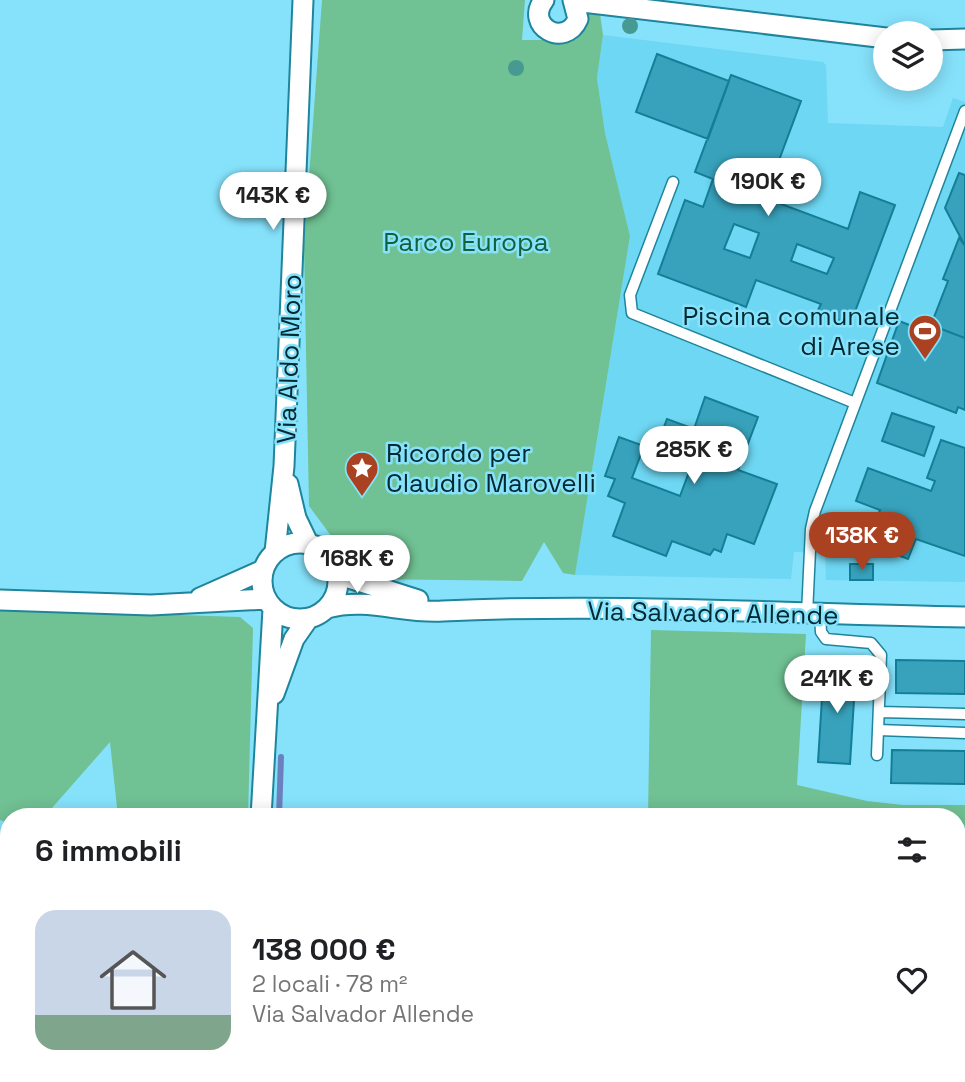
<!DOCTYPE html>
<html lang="it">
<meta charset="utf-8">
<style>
body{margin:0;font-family:"Space Grotesk",sans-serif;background:#f2f2f2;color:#202124;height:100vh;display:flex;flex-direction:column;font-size:26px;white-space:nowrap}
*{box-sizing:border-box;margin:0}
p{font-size:23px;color:#757577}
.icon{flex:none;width:38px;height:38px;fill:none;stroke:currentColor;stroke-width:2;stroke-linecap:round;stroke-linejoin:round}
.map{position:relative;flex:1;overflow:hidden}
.sheet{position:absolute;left:0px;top:808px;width:966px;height:275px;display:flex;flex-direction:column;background:#fff;border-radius:28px 28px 0 0;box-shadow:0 4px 18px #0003}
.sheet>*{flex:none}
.fabs{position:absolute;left:873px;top:21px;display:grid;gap:14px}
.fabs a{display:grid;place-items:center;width:70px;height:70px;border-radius:50%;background:#fff;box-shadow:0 4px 18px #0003;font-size:35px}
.price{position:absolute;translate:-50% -60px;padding:0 16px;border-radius:24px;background:#fff;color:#222;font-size:23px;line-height:46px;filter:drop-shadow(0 2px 4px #0008)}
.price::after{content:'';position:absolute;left:50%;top:42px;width:21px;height:16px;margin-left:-10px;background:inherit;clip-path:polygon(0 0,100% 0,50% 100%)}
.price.selected{background:#aa4221;color:#fff}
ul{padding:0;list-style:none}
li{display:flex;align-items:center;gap:21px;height:175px;padding:0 35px}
li span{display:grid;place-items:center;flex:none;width:196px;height:140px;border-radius:21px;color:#555}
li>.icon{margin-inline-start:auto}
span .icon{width:84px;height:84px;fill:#fffc;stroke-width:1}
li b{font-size:30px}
h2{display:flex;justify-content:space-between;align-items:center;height:84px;padding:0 35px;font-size:30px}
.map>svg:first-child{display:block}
.built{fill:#6ed7f3}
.green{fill:#70c193}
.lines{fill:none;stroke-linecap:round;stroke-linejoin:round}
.stream{stroke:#6c80bf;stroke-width:6}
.building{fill:#38a2bc;stroke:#137f96;stroke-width:2;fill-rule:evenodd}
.service-casing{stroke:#1e859c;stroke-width:13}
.minor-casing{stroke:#1e859c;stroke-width:23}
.service{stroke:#fff;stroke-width:10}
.minor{stroke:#fff;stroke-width:19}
.tree{fill:#479a92}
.labels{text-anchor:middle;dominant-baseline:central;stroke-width:5;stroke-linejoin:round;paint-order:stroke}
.park-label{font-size:26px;fill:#13603c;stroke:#86e2fb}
.poi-label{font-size:26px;fill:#002932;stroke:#86e2fb;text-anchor:end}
.street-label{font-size:26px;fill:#002932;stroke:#86e2fb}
</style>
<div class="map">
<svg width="965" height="1082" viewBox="0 0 965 1082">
<rect width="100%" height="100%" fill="#86e2fb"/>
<path class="built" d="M603,35L823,62L826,65L828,123L943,127L953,98L965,102V582L826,580L825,553L799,552H794L791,579L575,575L630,236L605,133L597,78Z"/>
<path class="green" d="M322,0H525L522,40H576L588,13L600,14L603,35L597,78L605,133L630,236L575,575L563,573L544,542L522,581L363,579L309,506L304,245Z
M0,609L240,617L253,628L248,817H118L110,742L44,817H9V823L0,820Z
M651,630L806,634L797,785L867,801L903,805H965V886L957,885V817H648Z
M957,1046H965V1082H939V1075L957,1074Z
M132,1075L240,1074V1082H131Z"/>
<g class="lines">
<path class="stream" d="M279,817L281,757
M268,1082V1074"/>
</g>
<path class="building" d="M657,54L729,81L708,139L636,112Z
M731,75L801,101L765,198L848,229L860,192L895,205L850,325L817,312L821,304L756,280L746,307L658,274L685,200L703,207L713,179L695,172ZM734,224L759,233L750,258L724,249ZM797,244L834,258L827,274L791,261Z
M959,173L965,175V246L945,208Z
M959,238L965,246V338L931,325L948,281L943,279Z
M899,321L930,333L933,326L965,338V410L958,407L956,413L877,383Z
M705,397L758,417L738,470L777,484L754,544L727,534L721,552L714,549L710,555L672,541L666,556L613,536L625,503L608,496L615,479L605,476L619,437L644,446L632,478L680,496L692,464L655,450L667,419L694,429Z
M892,413L934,427L924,456L882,441Z
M941,440L965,448V556L916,539L908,559L868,544L880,510L856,501L868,468L931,491L935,481L927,478Z
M850,564H873V580H850Z
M896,660L965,661V694L896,693Z
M824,666L856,668L850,764L818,762Z
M892,750L965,751V784L891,783Z
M957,995L965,996V1032H957Z
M675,1074H717V1082H675Z
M776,1074H820V1082H776Z"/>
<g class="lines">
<defs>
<path id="service" d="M673,182L630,295L632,313L855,403
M807,614L811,529L815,511L965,111
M820,614L821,632L826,639L871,643L881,655L877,755
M879,712L965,714
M878,730L965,733
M748,1082L749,1074"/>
<path id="minor" d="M544,0C524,26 565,49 578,19L573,0
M574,1L886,38
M931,40L965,39
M288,484L296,518L308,543
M262 581a38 38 0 1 1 76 0a38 38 0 1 1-76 0Z
M275,552L284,466L303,0
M337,570L352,579L418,600
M200,598L263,570
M0,600L151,605L266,599
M327,608C368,597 403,614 443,611C616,603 792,614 965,617
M274,694L294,639L308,619
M261,817L273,609
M251,1082V1074"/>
</defs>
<use href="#service" class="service-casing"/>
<use href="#minor" class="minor-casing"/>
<use href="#service" class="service"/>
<use href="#minor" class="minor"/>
</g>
<g class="tree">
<circle cx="630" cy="26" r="8"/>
<circle cx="516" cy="68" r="8"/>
</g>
<defs>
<symbol id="stadium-pin" viewBox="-11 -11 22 30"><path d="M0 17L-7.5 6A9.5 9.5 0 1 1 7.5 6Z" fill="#aa4221" stroke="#86e2fb"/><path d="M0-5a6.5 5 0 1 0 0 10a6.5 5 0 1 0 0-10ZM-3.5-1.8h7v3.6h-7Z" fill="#fff"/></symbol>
<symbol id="sight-pin" viewBox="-11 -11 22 30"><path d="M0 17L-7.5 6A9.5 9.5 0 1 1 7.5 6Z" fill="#aa4221" stroke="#86e2fb"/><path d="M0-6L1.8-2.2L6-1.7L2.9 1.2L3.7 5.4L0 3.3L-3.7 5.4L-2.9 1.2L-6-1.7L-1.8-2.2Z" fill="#fff"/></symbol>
</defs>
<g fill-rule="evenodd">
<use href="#stadium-pin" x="906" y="312" width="38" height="52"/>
<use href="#sight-pin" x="343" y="449" width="38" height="52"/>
</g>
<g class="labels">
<g class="park-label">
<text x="466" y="242">Parco Europa</text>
</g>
<g class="poi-label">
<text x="900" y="316">Piscina comunale<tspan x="900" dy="30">di Arese</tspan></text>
<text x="386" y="453" text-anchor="start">Ricordo per<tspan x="386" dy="30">Claudio Marovelli</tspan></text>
</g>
<g class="street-label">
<text transform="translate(289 359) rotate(-88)">Via Aldo Moro</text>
<text transform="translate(713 613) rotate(1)">Via Salvador Allende</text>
</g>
</g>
</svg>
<div class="fabs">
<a><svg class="icon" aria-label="layers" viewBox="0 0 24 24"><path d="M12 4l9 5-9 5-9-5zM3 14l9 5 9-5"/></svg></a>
</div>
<b class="price" style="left:768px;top:218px">190K €</b>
<b class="price" style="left:273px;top:232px">143K €</b>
<b class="price" style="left:694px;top:486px">285K €</b>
<b class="price selected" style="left:862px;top:572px">138K €</b>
<b class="price" style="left:357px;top:595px">168K €</b>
<b class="price" style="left:837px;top:715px">241K €</b>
<section class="sheet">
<h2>6 immobili<svg class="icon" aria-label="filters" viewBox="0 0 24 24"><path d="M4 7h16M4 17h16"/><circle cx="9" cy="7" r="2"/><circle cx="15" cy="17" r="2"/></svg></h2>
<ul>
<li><span style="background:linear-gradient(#c9d6e8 75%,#7fa58c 0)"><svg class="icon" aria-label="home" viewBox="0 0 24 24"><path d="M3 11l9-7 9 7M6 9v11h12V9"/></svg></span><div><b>138 000 €</b><p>2 locali · 78 m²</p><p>Via Salvador Allende</p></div><svg class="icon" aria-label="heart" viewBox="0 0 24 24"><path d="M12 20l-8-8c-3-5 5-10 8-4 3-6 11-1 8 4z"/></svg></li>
</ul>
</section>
</div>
